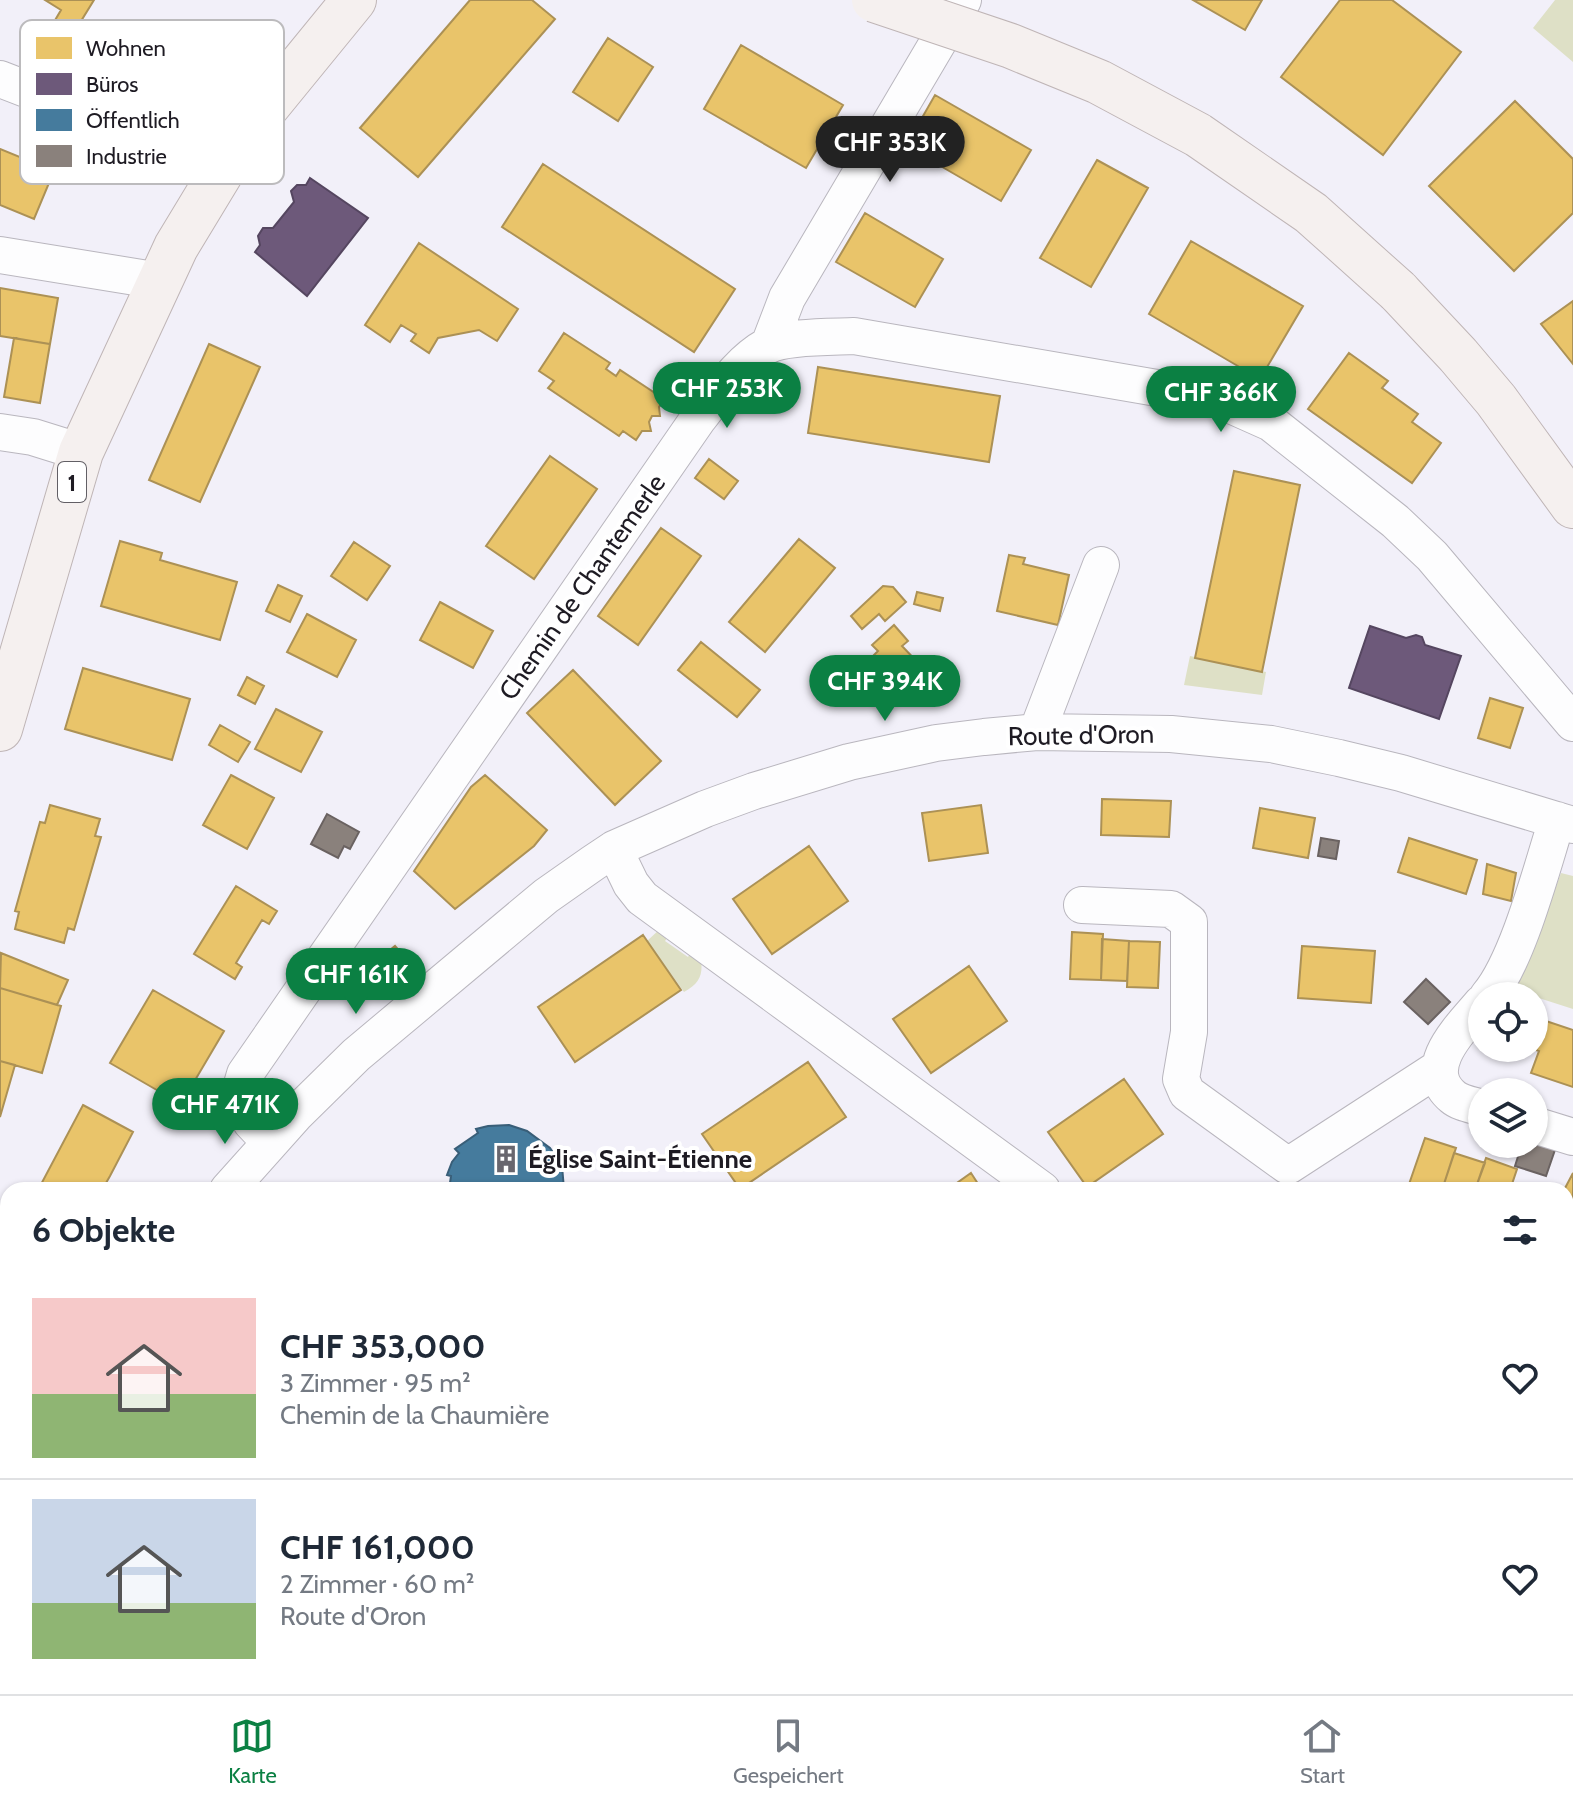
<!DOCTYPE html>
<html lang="de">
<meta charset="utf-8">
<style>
body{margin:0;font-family:Cabin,sans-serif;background:#f6f6f7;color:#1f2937;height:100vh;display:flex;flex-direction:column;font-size:30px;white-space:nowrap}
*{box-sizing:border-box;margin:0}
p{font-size:26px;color:#747a83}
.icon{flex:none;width:44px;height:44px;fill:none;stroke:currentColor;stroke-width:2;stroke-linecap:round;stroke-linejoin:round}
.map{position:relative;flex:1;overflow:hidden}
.drawer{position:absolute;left:0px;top:1182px;width:1574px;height:512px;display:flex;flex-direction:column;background:#fff;border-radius:24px 24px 0 0;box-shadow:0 2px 6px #0004}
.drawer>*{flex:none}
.buttons{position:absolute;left:1468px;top:982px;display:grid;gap:16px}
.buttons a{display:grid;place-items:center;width:80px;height:80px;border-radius:50%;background:#fff;box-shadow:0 2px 6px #0004;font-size:40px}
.price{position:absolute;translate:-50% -68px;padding:0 18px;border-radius:28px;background:#0b8043;color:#fff;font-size:26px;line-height:52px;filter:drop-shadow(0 2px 4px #0008)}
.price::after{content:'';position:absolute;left:50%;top:48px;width:24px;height:18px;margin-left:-12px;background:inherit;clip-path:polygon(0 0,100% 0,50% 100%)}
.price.active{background:#222;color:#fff}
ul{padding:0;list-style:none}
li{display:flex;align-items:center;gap:24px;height:200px;padding:0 32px}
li+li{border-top:2px solid #e0e1e3}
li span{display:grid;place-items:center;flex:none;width:224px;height:160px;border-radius:0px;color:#555}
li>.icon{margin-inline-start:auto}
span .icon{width:96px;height:96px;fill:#fffc;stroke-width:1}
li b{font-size:34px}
h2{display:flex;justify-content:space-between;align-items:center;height:96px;padding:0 32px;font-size:34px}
.menu{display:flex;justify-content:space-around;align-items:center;height:112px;border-top:2px solid #e0e1e3;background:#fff;font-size:22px;color:#747a83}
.menu a{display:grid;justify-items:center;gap:4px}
.menu .active{color:#0b8043}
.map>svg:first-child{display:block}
.green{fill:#dee0c6}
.homes{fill:#e9c46a;stroke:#ac9155;stroke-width:2}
.offices{fill:#6d597a;stroke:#554660;stroke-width:2}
.public{fill:#457b9d;stroke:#395e78;stroke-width:2}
.industry{fill:#8a817c;stroke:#6a6261;stroke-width:2}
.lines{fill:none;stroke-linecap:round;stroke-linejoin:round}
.river{stroke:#a0e3f0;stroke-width:60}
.minor-casing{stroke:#b9b6be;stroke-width:38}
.major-casing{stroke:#bfb5b6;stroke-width:46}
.minor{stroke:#fdfdfe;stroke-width:36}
.major{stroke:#f5f0ef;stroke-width:44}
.major-bridge-casing{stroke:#bfb5b6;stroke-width:46;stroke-linecap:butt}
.major-bridge{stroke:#f5f0ef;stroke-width:44}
.labels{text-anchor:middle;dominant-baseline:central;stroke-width:8;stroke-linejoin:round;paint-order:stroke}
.shield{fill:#fff;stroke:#625f65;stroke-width:2}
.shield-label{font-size:24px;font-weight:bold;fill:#1e1b23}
.street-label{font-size:26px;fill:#1e1b23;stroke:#fff}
.poi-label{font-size:26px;font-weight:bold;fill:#1e1b23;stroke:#fff;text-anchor:start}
.key{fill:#fff;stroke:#bcbbbd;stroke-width:2}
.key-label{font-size:22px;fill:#1e1b23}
</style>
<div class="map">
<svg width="1573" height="1694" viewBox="0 0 1573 1694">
<rect width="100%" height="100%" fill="#f2f0f9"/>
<path class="green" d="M1555,0H1573V62L1533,28Z
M1190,656L1266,672L1262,695L1184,685Z
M1561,873L1573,876V1009L1508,988L1543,920Z
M660,929L671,933L665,941L688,957L693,949L701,958C703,975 700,983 684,992L647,941Z
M1566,1298L1573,1299V1411L1566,1415Z
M905,1686H1162L1159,1694H898Z"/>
<path class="homes" d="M45,0H94L73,34L54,22L61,10Z
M470,0H532L555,19L418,177L360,128Z
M1193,0H1262L1245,30Z
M1340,0H1392L1461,52L1383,155L1281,77Z
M608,38L653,67L618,121L573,92Z
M741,45L843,105L806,168L704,109Z
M935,95L1031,150L1001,201L906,146Z
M1515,101L1573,159V213L1514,271L1429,186Z
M0,149L54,171L34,219L0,205Z
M1097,160L1148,188L1091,287L1040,258Z
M543,164L735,289L694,352L502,227Z
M865,213L943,259L915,307L836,262Z
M1191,241L1303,306L1260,379L1149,314Z
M419,243L518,309L497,341L479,330L438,338L429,353L411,341L416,334L401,325L390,342L365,325Z
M0,288L58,298L50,344L0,336Z
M1573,301V364L1541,324Z
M564,333L610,363L606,369L616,376L620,370L664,399L659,407L660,416H652L649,422L651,431H642L636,440L623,431L619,436L548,388L554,381L539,371Z
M14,338L50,344L40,403L4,397Z
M209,344L260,367L200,502L149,480Z
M1349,353L1388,381L1382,388L1418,414L1412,422L1441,443L1412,483L1308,409Z
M818,367L1000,396L989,462L808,433Z
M550,456L597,489L534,579L486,546Z
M709,459L738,481L724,499L695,478Z
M1234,471L1300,485L1262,672L1195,658Z
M661,528L701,556L638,645L598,616Z
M799,539L835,568L765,652L729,622Z
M120,541L162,553L160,560L237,582L220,640L101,606Z
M354,542L390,566L367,600L331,576Z
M1009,555L1025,558L1023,564L1069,575L1058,625L997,611Z
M278,585L302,596L290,622L266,611Z
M883,586L893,587L906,602L885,621L879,614L862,629L851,616Z
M917,592L943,598L940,611L914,604Z
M440,602L493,631L473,668L420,640Z
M307,614L356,640L337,677L287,652Z
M894,625L908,641L902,646L922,667L892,695L864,665L878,651L872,645Z
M701,642L760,690L737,717L678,670Z
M83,668L190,699L172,760L65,729Z
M573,670L661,761L615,805L527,713Z
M247,677L264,686L255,704L238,695Z
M1490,698L1523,708L1510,748L1478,738Z
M276,709L322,732L301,772L255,749Z
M220,725L250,742L238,762L209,745Z
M231,775L274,798L247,849L203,825Z
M485,775L547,830L534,846L455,909L414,871L471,787Z
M1102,799L1171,801L1169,837L1101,835Z
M50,805L100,819L95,836L101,837L74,930L68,928L64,943L15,929L19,912L15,911L40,822L45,823Z
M981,805L988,853L929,861L922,813Z
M1260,808L1315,818L1308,858L1253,848Z
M1409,838L1477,860L1466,894L1398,872Z
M809,846L848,901L772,954L733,899Z
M1487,864L1516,873L1511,901L1483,894Z
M236,886L277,911L269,924L262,920L236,963L242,967L235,979L194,954Z
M1072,932L1103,934L1101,980L1070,979Z
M643,935L681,990L575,1062L538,1007Z
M1102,939L1129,941L1127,981L1101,980Z
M1129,941L1160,942L1158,988L1127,987Z
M395,946L401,953L374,976L368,968Z
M1302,946L1375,951L1371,1003L1298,998Z
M1,953L68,980L57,1005L0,988Z
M969,966L1007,1021L931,1073L893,1019Z
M0,988L61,1006L42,1073L0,1061Z
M153,990L224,1031L181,1104L110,1063Z
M1534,1017L1573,1030V1087L1531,1073L1539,1051L1530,1048H1534Z
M0,1061L15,1065L0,1117Z
M808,1062L846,1117L740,1189L702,1134Z
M1124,1079L1163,1134L1087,1187L1048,1132Z
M83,1105L133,1132L110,1176L102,1190H38Z
M1425,1138L1456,1148L1442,1190H1407Z
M1454,1153L1485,1163L1475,1190H1442Z
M1486,1158L1517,1169L1510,1190H1475Z
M971,1173L982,1190H947Z
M1573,1173V1236L1566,1233L1564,1190Z
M8,1319V1352L0,1348V1334Z
M1490,1686L1504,1690L1506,1686H1515L1533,1694H1486Z"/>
<path class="offices" d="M310,178L368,218L307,296L255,252L260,245L258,236L263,228H273L294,202L291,191L297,185H306Z
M1370,626L1406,638L1416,635L1422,637L1425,645L1461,656L1439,719L1349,688Z
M18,1686H125L122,1694H16Z
M379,1686H573L565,1694H371Z"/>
<path class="public" d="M509,1125L527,1131L550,1148L562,1166L564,1189L449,1190L451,1176L447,1175L452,1162L459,1153L455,1149L478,1133L476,1129L488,1126Z"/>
<path class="industry" d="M327,814L359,832L350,849L344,846L338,858L311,844Z
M1321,838L1339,841L1336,859L1318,856Z
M1426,979L1450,1002L1428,1024L1404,1002Z
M1534,1140L1556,1147L1546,1176L1515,1166L1522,1144H1534Z"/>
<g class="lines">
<path class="river" d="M1566,1358L1573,1356
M1059,1694L1061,1686"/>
<defs>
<path id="minor" d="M0,79L225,166
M0,255L160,281
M769,345L787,298L963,0
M0,432L33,437L81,452
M1037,732L1101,565
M614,849L631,884L642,898L1042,1190
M1082,905L1171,909L1189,922V1032L1181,1079L1187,1093L1288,1166L1439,1068
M1488,996C1518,961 1542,867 1557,820
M1482,1003C1462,1027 1418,1068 1453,1097C1460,1103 1473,1105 1482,1108
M1534,1125L1573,1137
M270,1142L251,1122L238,1098L245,1074L698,419C718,394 738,362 767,346C784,336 833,337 854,336L1215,398L1271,423L1395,521L1432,556L1573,723
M228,1190L295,1115L356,1055L546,896L593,863L614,849L705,809L754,791L849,762L936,743L984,737L1037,732L1171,734L1271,744L1339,758L1401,773L1573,825
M0,1467L8,1454
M0,1561L8,1543
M1566,1627L1573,1637
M1322,1694L1338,1686"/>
<path id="major" d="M1398,291L1458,355L1496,400L1573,506
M0,729L81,452L176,247L225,166L265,109L354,0"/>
</defs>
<use href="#minor" class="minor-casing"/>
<use href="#major" class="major-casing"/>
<use href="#minor" class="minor"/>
<use href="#major" class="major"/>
<defs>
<path id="major-bridge" d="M874,0L1011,46L1099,82L1198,135L1311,213L1398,291"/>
</defs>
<use href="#major-bridge" class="major-bridge-casing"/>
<use href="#major-bridge" class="major-bridge"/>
</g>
<defs>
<symbol id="building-bare" viewBox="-9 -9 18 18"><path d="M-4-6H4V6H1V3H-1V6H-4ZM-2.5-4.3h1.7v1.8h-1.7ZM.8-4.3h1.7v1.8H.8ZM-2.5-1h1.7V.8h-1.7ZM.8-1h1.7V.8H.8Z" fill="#68666e" stroke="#fff" stroke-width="2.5" paint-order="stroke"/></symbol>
</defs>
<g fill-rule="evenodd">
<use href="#building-bare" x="486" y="1139" width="40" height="40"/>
</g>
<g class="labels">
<rect class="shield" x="58" y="462" width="28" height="40" rx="6"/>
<g class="shield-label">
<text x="72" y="482">1</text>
</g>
<g class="street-label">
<text transform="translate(582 587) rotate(-55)">Chemin de Chantemerle</text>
<text transform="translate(1081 735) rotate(-1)">Route d'Oron</text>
</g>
<g class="poi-label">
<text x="528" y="1159">Église Saint-Étienne</text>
</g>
</g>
<rect x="20" y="20" width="264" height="164" rx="12" class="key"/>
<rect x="36" y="37" width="36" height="22" fill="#e9c46a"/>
<rect x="36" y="73" width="36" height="22" fill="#6d597a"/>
<rect x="36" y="109" width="36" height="22" fill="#457b9d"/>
<rect x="36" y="145" width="36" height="22" fill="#8a817c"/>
<g class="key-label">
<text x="86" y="56">Wohnen</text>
<text x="86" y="92">Büros</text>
<text x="86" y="128">Öffentlich</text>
<text x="86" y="164">Industrie</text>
</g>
</svg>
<div class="buttons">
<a><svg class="icon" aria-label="locate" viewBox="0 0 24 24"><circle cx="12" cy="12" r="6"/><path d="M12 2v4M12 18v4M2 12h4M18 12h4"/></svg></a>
<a><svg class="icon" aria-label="layers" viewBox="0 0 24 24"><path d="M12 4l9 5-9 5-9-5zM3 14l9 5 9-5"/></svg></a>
</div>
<b class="price active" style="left:890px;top:184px">CHF 353K</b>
<b class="price" style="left:727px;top:430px">CHF 253K</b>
<b class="price" style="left:1221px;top:434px">CHF 366K</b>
<b class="price" style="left:885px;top:723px">CHF 394K</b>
<b class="price" style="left:356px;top:1016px">CHF 161K</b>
<b class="price" style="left:225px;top:1146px">CHF 471K</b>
<section class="drawer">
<h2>6 Objekte<svg class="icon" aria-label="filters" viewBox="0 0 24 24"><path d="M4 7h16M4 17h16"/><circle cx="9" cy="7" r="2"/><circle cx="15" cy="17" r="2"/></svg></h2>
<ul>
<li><span style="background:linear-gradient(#f6c9c9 60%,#8fb573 0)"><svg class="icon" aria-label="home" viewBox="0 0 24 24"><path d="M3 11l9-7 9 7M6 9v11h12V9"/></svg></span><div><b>CHF 353,000</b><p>3 Zimmer · 95 m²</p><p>Chemin de la Chaumière</p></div><svg class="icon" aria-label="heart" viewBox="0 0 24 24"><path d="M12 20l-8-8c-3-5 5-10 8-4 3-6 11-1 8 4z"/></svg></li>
<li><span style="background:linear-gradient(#c9d6e8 65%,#8fb573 0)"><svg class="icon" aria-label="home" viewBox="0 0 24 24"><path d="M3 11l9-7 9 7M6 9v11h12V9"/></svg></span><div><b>CHF 161,000</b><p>2 Zimmer · 60 m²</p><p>Route d'Oron</p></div><svg class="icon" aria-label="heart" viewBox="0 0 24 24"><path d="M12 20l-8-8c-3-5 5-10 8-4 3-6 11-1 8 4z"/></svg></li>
</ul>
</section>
</div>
<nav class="menu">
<a class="active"><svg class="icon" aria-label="map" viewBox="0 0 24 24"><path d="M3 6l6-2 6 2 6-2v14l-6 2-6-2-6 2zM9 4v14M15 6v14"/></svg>Karte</a>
<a><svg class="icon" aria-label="saved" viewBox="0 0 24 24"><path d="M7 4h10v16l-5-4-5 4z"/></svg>Gespeichert</a>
<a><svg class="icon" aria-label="home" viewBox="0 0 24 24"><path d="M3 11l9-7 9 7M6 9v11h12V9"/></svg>Start</a>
</nav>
